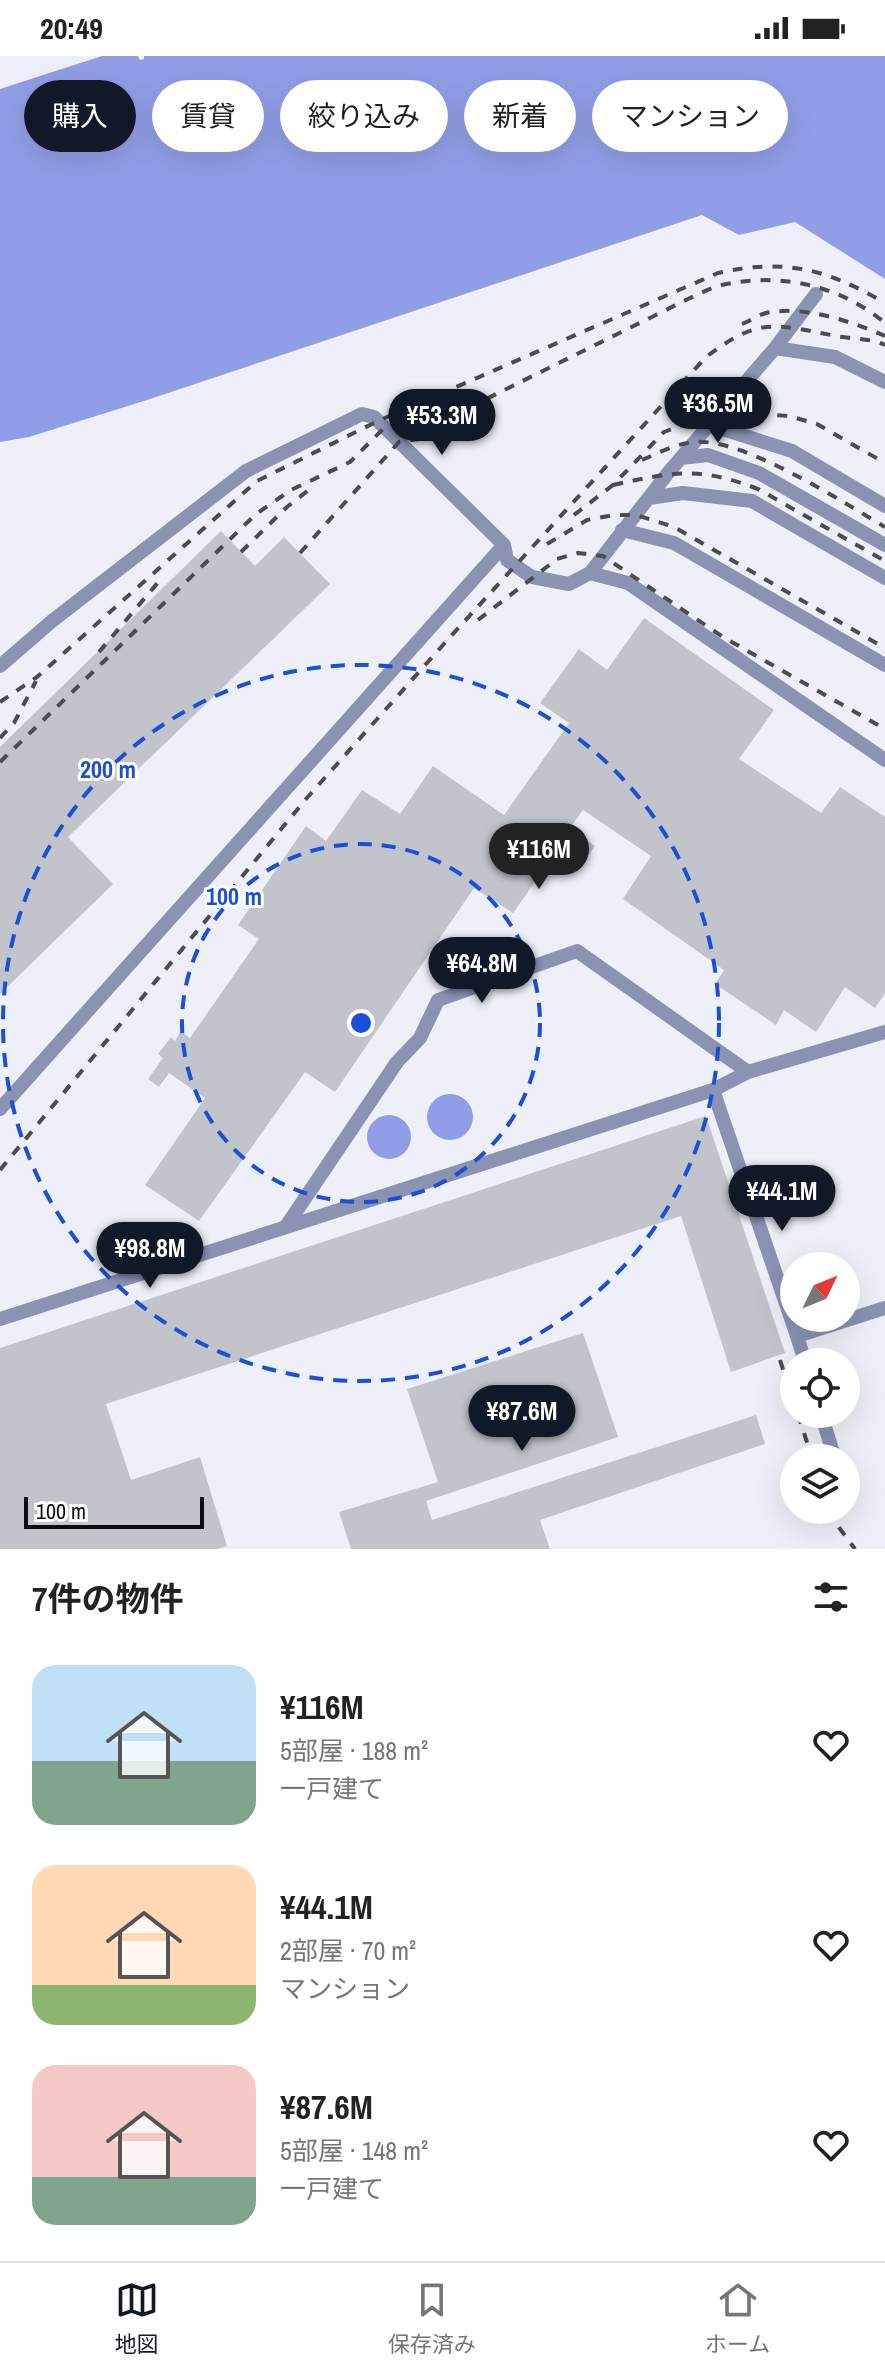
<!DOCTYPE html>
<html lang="ja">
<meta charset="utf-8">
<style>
body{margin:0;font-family:"Archivo Narrow","Noto Sans JP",sans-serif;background:#f6f6f6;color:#222;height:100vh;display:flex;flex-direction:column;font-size:30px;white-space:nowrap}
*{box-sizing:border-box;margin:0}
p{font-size:26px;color:#767676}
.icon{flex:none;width:44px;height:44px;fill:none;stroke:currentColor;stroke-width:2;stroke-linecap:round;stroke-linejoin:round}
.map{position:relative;height:1493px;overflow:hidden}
.drawer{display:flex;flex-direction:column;background:#fff;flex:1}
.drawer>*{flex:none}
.top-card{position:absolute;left:24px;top:24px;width:838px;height:72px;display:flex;gap:16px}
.needle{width:52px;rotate:47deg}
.buttons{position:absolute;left:780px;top:1196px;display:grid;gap:16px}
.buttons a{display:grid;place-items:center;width:80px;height:80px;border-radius:50%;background:#fff;box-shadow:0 8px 32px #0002;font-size:40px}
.scale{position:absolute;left:24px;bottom:20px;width:180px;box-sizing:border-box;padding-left:8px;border:4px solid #0c0d10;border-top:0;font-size:22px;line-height:28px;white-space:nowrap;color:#0c0d10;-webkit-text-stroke:6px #fff;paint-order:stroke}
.price{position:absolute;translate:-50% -68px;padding:0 18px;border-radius:28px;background:#111827;color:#fff;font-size:26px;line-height:52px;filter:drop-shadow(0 2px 4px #0008)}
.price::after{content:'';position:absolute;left:50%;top:48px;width:24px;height:18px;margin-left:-12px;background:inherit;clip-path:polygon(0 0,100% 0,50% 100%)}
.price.current{background:#222;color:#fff}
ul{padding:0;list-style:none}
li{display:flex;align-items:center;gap:24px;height:200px;padding:0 32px}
li span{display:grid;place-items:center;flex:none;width:224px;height:160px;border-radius:24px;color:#555}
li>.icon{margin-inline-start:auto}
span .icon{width:96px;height:96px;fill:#fffc;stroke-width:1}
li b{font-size:34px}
h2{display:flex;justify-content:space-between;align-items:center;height:96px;padding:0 32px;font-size:34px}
.chip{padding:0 28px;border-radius:36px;background:#fff;box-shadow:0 8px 32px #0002;font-size:28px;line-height:72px}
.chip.current{background:#111827;color:#fff}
.status{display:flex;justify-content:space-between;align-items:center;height:56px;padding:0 40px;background:#fff;direction:ltr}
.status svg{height:22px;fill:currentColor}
.menu{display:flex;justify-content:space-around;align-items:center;height:112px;border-top:2px solid #e0e0e0;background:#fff;font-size:22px;color:#767676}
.menu a{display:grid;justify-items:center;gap:4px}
.menu .current{color:#111827}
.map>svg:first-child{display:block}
.water{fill:#919ee6}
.building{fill:#c2c4cc}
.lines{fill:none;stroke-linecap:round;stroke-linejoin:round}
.street{stroke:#8b92b2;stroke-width:14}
.rail{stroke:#4b4c51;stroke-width:4;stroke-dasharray:10 10;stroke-linecap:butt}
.ring{fill:none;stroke:#1d4ed8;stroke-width:4;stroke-dasharray:14 10}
.centre{fill:#1d4ed8;stroke:#fff;stroke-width:4}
.ring-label{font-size:24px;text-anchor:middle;font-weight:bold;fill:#1d4ed8;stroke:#fff;stroke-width:6;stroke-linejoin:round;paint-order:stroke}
</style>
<div class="status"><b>20:49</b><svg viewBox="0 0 49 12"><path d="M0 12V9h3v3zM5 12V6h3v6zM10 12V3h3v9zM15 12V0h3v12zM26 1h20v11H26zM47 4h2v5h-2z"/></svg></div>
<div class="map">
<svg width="885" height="1493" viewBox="0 0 885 1493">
<rect width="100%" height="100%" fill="#eef0f9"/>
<path class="water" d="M102,0H138L140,4L144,3V0H885V223L795,166L739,179L702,159L147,344L29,381L0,386V33Z
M427 1061a23 23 0 1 1 46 0a23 23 0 1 1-46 0Z
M367 1081a22 22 0 1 1 44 0a22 22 0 1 1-44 0Z"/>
<path class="building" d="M221,475L255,510L284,481L330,528L68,781L113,828L0,938V691Z
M644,562L774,654L739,703L821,757L840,731L885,761V937L875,952L845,931L816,976L784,954L776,969L715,928L724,914L623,843L651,800L583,754L570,772L595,790L579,812L556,796L513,857L474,832L335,1036L305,1016L199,1165L145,1129L205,1042L169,1017L159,1031L148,1023L163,1002L158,998L171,981L175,985L181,975L190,982L259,883L238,869L306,770L326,785L362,734L400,758L433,710L504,759L569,667L540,647L579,593L607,614Z
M706,1060L785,1297L731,1316L681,1160L106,1348L131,1424L200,1401L227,1490L217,1493H0V1292Z
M583,1277L618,1381L426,1445L432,1464L756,1359L765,1388L540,1464L550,1493H351L339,1456L438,1426L407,1333Z"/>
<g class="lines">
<path class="street" d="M775,292L835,301L885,326
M710,369L792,395L885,450
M681,402L708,399L759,417L885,489
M649,442L683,437L752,445L885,522
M622,474L674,487L885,609
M590,517L668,417L775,292L816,238
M0,610L52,565L246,415L362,358L374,361L504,489L507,504L532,521L569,528L590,517L628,527L885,704
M713,1034L797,1280L885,1252
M0,1053L504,489
M287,1169L397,1006L420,982L438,944L577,895L748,1016
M0,1263L713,1034L748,1016L885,976
M797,1280L805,1306
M821,1358L832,1393L825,1402"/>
<path class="rail" d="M742,268C750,265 758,259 766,257C804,249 850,265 885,280
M642,404C659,397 676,387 695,386C744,382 841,445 885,471
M613,429C672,416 699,410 758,433L885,505
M574,459L613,429L664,376L719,355L789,360L817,368L885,407
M547,488L587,464L614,459H636L674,471L885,592
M241,496L287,451L310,433
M300,497L399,386L425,382L455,360
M478,564L557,503L578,497L603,500L723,581L885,673
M99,596L161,523
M0,646L37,621L257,425L378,365L718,217C785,202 827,213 885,247
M0,682L14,667L36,625
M0,706L256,458L291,434L350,406L384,372L462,355L688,243C699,238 710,232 722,229C779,216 840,229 885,267
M0,1114L306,743L451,580L706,301C759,261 773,268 836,280C851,283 871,282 885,289
M780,1304L794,1347
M798,1358L812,1402
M829,1454L832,1462L855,1493"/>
</g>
<g class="ring">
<circle cx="361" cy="967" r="179"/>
<circle cx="361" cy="967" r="358"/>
</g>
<circle cx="361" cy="967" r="12" class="centre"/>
<g class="ring-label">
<text x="108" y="722">200 m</text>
<text x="234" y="849">100 m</text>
</g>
</svg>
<div class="buttons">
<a><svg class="needle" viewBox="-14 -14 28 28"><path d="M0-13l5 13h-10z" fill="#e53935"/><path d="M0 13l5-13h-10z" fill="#767676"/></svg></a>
<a><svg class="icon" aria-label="locate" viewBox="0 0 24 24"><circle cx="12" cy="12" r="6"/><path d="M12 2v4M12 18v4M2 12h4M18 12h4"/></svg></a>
<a><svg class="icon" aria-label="layers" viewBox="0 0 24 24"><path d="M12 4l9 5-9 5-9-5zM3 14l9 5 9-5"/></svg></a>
</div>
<div class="scale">100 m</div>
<b class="price" style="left:718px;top:389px">¥36.5M</b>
<b class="price" style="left:442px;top:401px">¥53.3M</b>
<b class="price current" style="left:539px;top:835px">¥116M</b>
<b class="price" style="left:482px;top:949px">¥64.8M</b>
<b class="price" style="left:782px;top:1177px">¥44.1M</b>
<b class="price" style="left:150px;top:1234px">¥98.8M</b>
<b class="price" style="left:522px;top:1397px">¥87.6M</b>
<div class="top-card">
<a class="chip current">購入</a>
<a class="chip">賃貸</a>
<a class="chip">絞り込み</a>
<a class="chip">新着</a>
<a class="chip">マンション</a>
</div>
</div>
<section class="drawer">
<h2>7件の物件<svg class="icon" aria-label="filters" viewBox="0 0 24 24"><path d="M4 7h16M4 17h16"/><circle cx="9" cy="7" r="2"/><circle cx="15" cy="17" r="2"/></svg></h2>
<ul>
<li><span style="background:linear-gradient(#bfe0f5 60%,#7fa58c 0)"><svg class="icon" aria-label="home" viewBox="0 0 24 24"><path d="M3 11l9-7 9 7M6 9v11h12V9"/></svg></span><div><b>¥116M</b><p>5部屋 · 188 m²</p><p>一戸建て</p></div><svg class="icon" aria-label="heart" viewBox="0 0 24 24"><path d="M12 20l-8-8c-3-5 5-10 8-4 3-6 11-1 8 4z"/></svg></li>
<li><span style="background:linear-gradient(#ffd9b3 75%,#8fb573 0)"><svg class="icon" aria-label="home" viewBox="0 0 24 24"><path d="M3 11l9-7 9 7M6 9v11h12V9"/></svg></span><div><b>¥44.1M</b><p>2部屋 · 70 m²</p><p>マンション</p></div><svg class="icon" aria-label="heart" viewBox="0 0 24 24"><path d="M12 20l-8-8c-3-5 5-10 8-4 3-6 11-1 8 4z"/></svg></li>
<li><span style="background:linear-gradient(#f6c9c9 70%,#7fa58c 0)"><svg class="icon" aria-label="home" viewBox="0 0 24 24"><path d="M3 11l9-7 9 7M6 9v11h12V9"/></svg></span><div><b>¥87.6M</b><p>5部屋 · 148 m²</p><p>一戸建て</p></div><svg class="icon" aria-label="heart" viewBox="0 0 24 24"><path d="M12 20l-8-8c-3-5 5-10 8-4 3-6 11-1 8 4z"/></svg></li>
</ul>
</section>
<nav class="menu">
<a class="current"><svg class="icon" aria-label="map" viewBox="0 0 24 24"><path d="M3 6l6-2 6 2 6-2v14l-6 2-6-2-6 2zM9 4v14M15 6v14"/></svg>地図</a>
<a><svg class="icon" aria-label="saved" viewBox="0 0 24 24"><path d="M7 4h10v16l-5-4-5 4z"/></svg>保存済み</a>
<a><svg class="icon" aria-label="home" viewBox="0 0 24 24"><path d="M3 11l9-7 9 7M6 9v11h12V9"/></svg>ホーム</a>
</nav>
